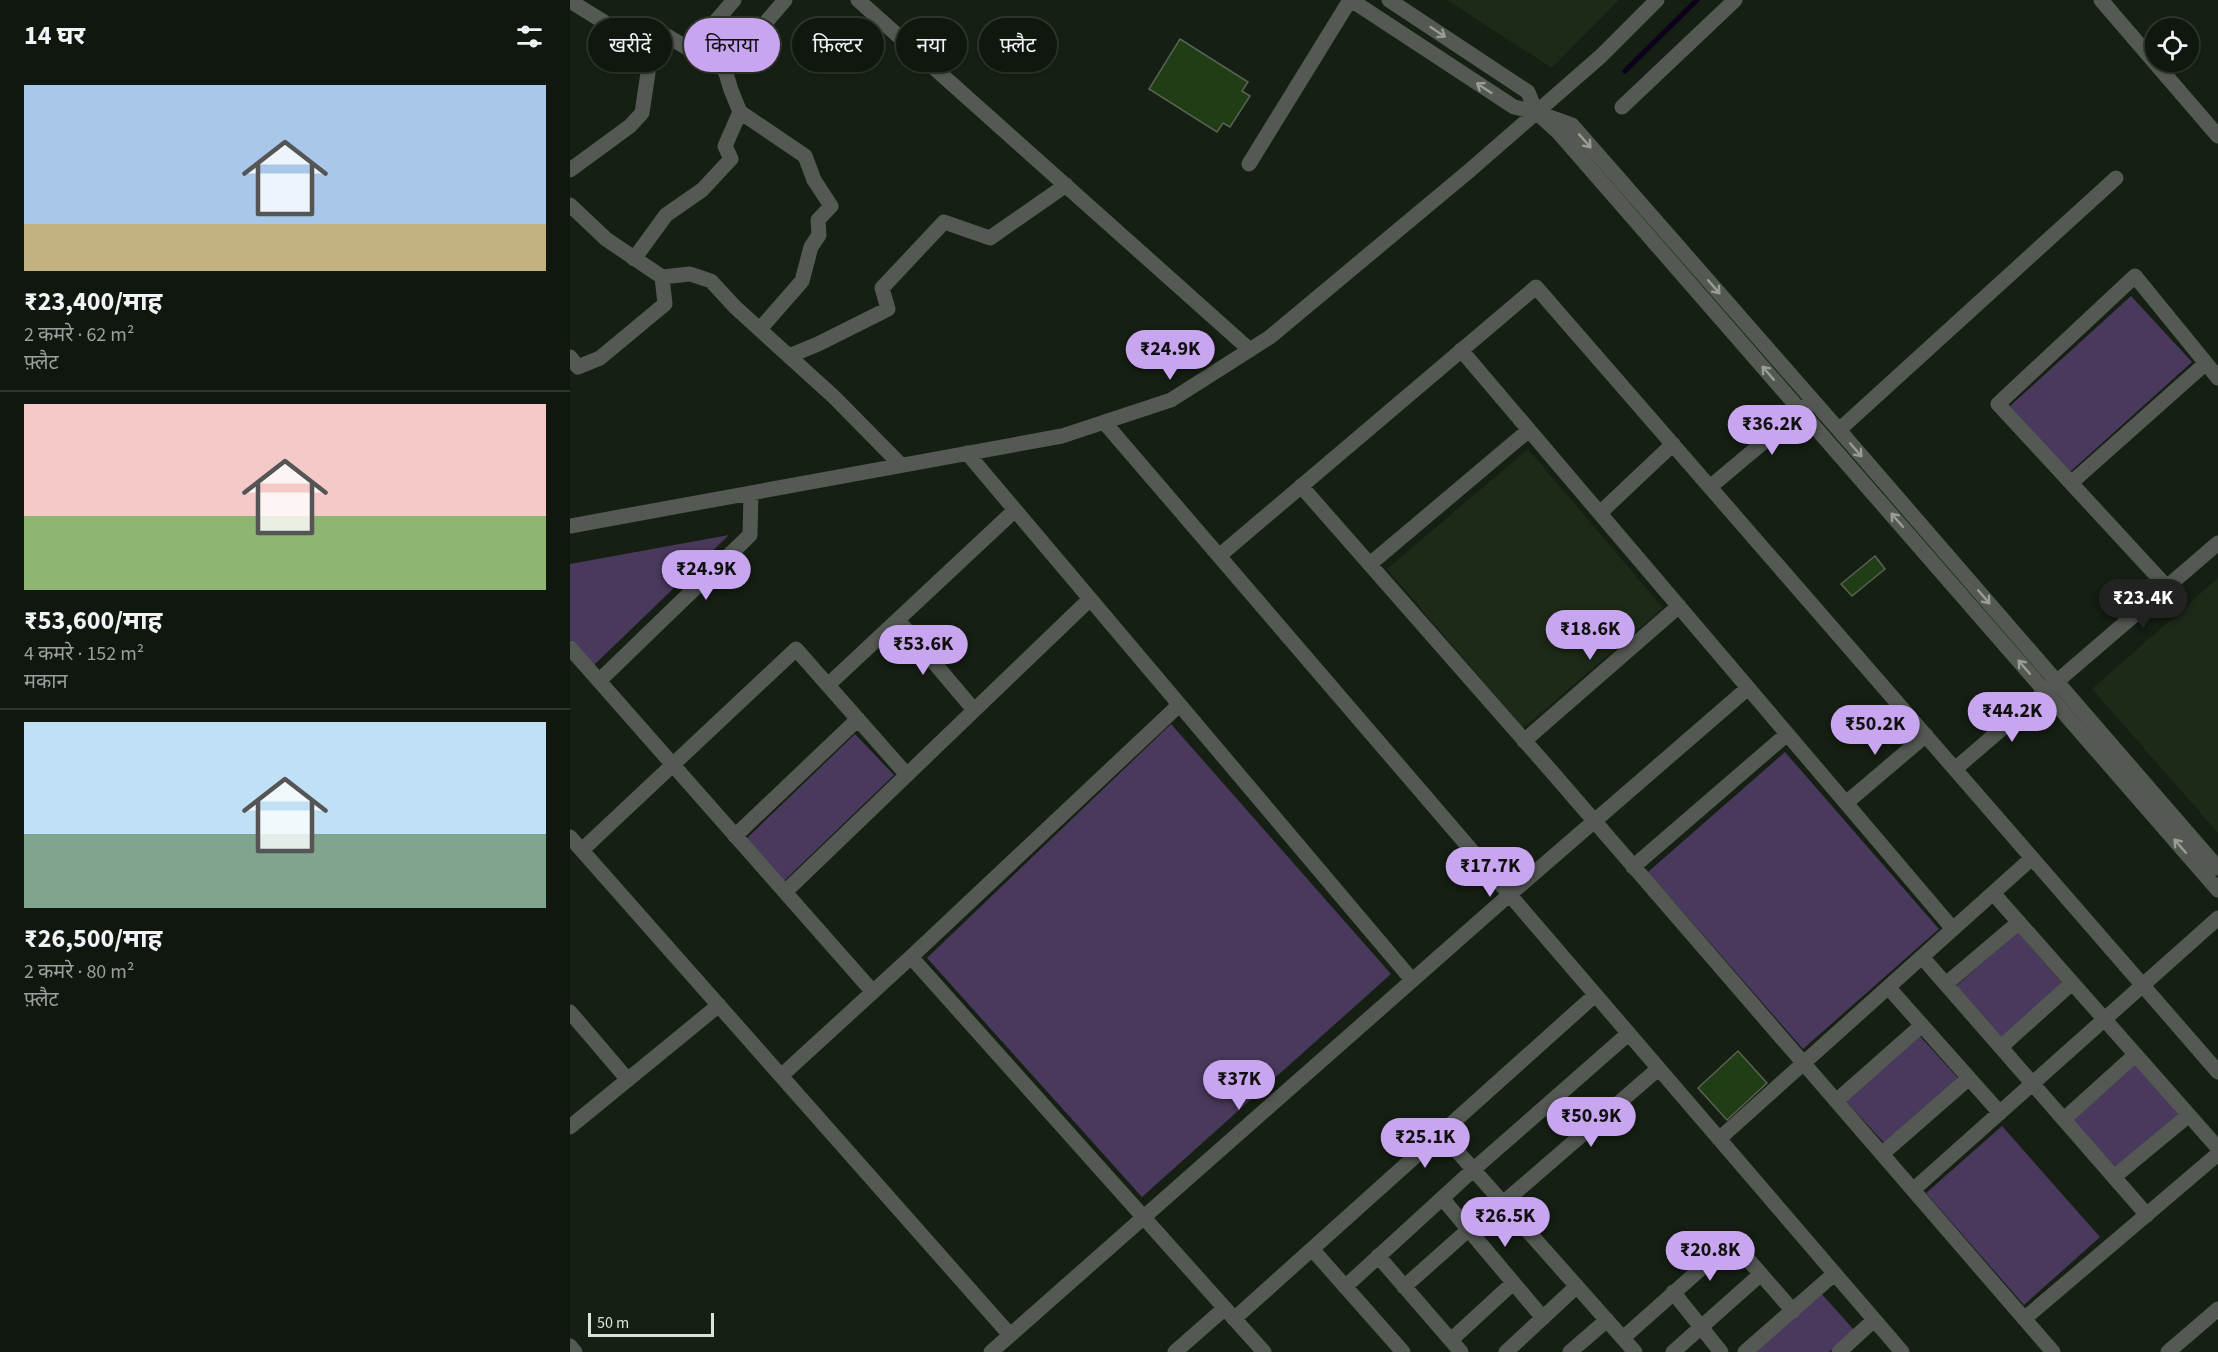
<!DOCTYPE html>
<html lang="hi">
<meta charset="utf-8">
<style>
body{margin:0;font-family:"Source Sans 3","Noto Sans Devanagari",sans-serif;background:#192017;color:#f1f3f6;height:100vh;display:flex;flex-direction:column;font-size:22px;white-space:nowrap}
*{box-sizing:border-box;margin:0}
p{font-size:20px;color:#9c9f9e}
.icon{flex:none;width:33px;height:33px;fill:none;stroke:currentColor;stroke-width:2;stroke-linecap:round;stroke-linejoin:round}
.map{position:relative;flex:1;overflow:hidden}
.drawer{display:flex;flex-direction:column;background:#10170e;width:570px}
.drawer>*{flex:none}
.guide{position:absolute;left:18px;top:18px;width:570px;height:54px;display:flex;gap:12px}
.tools{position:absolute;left:1575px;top:18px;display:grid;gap:12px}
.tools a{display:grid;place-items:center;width:54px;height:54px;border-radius:50%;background:#10170e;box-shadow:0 2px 4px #0004,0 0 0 2px #30362e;font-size:30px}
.scale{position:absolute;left:18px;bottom:15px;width:126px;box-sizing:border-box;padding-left:6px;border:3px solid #dce2da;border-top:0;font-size:16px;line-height:21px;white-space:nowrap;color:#dce2da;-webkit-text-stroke:4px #161f13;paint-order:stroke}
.price{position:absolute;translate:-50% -51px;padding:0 14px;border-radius:21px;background:#c7a6ef;color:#111;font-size:20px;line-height:39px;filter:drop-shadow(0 2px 3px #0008)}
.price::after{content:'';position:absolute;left:50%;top:36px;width:18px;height:14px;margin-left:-9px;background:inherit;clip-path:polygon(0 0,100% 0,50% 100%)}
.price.selected{background:#222;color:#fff}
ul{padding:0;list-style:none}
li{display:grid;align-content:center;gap:12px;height:318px;padding:0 24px}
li+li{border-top:2px solid #30362e}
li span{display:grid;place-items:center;height:186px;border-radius:0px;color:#555}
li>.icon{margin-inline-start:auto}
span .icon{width:108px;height:108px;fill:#fffc;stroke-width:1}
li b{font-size:26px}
h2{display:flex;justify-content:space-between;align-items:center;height:72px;padding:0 24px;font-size:26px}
.pill{padding:0 21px;border-radius:27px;background:#10170e;box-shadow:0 2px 4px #0004,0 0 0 2px #30362e;font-size:21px;line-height:54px}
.pill.selected{background:#c7a6ef;color:#111}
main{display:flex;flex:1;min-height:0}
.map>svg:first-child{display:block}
.built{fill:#1d2a18}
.green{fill:#49395c}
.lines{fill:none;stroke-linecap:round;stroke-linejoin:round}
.stream{stroke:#0c001b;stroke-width:5}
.building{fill:#213d15;stroke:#586354;stroke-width:1.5}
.minor{stroke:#545953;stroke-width:15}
.oneway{stroke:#989e96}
</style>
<main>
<section class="drawer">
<h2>14 घर<svg class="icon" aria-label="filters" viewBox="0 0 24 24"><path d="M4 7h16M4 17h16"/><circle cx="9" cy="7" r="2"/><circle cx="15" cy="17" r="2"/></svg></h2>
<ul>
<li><span style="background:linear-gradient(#a9c7e8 75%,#c2b280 0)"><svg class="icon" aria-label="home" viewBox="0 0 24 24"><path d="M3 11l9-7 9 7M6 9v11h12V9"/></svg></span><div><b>₹23,400/माह</b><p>2 कमरे · 62 m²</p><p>फ़्लैट</p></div></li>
<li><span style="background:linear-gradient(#f6c9c9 60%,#8fb573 0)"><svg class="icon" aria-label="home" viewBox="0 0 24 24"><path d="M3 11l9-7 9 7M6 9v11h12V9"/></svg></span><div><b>₹53,600/माह</b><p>4 कमरे · 152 m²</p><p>मकान</p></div></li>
<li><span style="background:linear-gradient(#bfe0f5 60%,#7fa58c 0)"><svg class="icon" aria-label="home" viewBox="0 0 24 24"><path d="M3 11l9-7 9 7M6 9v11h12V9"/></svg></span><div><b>₹26,500/माह</b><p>2 कमरे · 80 m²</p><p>फ़्लैट</p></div></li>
</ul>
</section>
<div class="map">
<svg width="1648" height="1352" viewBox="0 0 1648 1352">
<rect width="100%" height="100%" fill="#161f13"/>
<path class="built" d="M877,0H1049L982,68Z
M958,449L1093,608L953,728L817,569Z
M1648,578V833L1522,689Z"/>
<path class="green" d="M1561,296L1622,362L1500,472L1440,406Z
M159,535L23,666L0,639V564Z
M601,724L821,974L572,1197L357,958Z
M285,734L324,775L214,881L175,840Z
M1215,752L1369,929L1233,1049L1078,872Z
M1448,932L1493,984L1430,1039L1385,987Z
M1348,1034L1388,1078L1315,1144L1275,1100Z
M1566,1063L1610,1114L1546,1170L1502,1119Z
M1432,1126L1530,1237L1454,1305L1356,1193Z
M1250,1292L1284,1330L1259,1352H1181Z"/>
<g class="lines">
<path class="stream" d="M1055,71L1127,0"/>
</g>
<path class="building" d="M610,39L678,82L672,91L680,96L660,127L653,123L647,132L579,89Z
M1305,556L1315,569L1282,596L1271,584Z
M1168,1051L1197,1083L1157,1120L1128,1088Z"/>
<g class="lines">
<path class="minor" d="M288,0L680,350
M781,0L944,107L966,112L1002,125L1269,430L1648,868
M819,0L958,92L966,112L989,133L1648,890
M1531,0L1648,136
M0,1L68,43L82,46L97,36L155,70L161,90L170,112L235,156L244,180L261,206L248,220L249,235L241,247L232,281L190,329
M121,50L164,0
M155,70L215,0
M1052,107L1165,0
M679,164L780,0
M0,170L60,126L72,113L82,46
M0,205L36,239L92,277L120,274L141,281L165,307L264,397L331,465
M64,259L96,215L132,190L161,159L155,146L170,112
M891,350L1383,929
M219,356L248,344L318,309L312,288L374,222L420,238L496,185
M0,357L8,367L30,358L95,304L92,277
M534,422L1332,1352
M1269,430L1546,178
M397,453L842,980
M1501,483L1636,363
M731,486L982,772L1483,1352
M1140,487L1239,404
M1030,513L1103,444
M0,526L492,436L601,400L700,337L899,171L1031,56L1087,0
M649,556L966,287L1648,1072
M800,564L959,430
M1597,587L1428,404L1565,276L1648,378
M328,620L404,710
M0,648L303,992
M29,681L180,535L181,493
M258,685L445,510
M954,741L1109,606
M1385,769L1648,543
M1276,803L1356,735
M165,836L288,719
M0,837L440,1335
M12,850L226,649L337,775
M1063,867L1217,734
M215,892L520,599
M1423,893L1648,1148
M341,957L694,1352
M1352,957L1577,1215
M1376,984L1449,922
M1318,987L1430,1113
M0,1012L58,1080
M1431,1047L1502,983
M211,1076L341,957L609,705
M1266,1101L1352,1025
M1494,1119L1565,1055
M0,1127L149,1005
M871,1133L1065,1352
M1149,1139L1462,858
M1312,1154L1399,1078
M1544,1177L1619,1115
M1343,1190L1648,918
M872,1198L973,1318
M933,1203L1088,1069
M742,1249L833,1352
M808,1256L891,1352
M775,1287L904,1169L1058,1034
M834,1287L898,1230
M1103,1292L1151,1352
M664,1319L1025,995
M1454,1319L1648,1154
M1053,1338L1162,1241L1223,1311
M881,1340L943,1283
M0,1346L5,1352
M421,1352L939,895L1178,688
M605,1352L655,1308
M936,1352L1007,1286
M1000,1352L1037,1320
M1103,1352L1191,1274
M1175,1352L1264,1274
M1269,1352L1304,1320
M1598,1352L1648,1309"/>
</g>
<defs><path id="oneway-shaft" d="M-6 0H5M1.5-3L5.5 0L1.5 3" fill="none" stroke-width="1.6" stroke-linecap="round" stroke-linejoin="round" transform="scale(1.5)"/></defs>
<g class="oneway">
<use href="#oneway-shaft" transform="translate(868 32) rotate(34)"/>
<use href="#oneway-shaft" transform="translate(914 88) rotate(-147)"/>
<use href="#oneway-shaft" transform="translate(1015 141) rotate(49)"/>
<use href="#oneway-shaft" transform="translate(1144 287) rotate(49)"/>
<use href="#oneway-shaft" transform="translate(1198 373) rotate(-131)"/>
<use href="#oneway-shaft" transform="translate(1286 450) rotate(49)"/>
<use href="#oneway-shaft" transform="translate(1327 520) rotate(-131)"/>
<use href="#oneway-shaft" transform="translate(1414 597) rotate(49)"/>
<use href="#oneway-shaft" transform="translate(1454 667) rotate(-131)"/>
<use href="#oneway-shaft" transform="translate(1610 846) rotate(-131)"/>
</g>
</svg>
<div class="tools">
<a><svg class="icon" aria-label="locate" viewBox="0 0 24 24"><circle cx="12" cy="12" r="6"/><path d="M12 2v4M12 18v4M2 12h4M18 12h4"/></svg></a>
</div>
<div class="scale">50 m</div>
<b class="price" style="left:600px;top:381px">₹24.9K</b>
<b class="price" style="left:1202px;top:456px">₹36.2K</b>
<b class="price" style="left:136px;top:601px">₹24.9K</b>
<b class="price selected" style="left:1573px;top:630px">₹23.4K</b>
<b class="price" style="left:1020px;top:661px">₹18.6K</b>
<b class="price" style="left:353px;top:676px">₹53.6K</b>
<b class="price" style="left:1442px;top:743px">₹44.2K</b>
<b class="price" style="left:1305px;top:756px">₹50.2K</b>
<b class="price" style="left:920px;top:898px">₹17.7K</b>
<b class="price" style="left:669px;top:1111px">₹37K</b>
<b class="price" style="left:1021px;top:1148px">₹50.9K</b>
<b class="price" style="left:855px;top:1169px">₹25.1K</b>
<b class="price" style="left:935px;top:1248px">₹26.5K</b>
<b class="price" style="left:1140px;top:1282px">₹20.8K</b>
<div class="guide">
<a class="pill">खरीदें</a>
<a class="pill selected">किराया</a>
<a class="pill">फ़िल्टर</a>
<a class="pill">नया</a>
<a class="pill">फ़्लैट</a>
</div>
</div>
</main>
